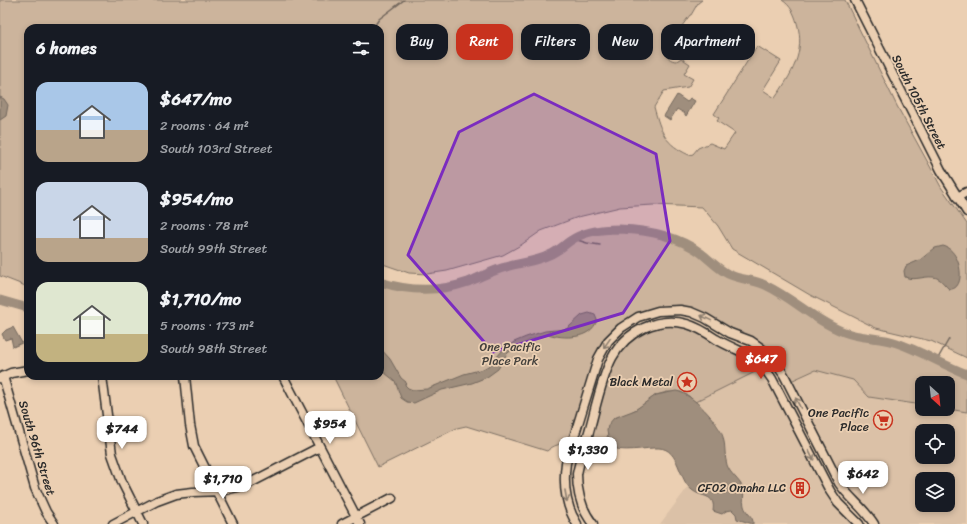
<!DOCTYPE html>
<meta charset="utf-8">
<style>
body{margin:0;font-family:Sriracha,sans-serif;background:#20242c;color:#f1f3f6;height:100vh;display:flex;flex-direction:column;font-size:15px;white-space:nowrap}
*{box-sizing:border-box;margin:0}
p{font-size:13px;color:#9ea1a6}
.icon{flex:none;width:22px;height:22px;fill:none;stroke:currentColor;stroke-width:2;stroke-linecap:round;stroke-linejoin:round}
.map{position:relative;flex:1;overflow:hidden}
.sheet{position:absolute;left:24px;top:24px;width:360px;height:356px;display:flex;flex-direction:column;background:#171b24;border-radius:12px;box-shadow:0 2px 6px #0003}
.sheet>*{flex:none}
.hud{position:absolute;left:396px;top:24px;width:380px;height:36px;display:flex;gap:8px}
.needle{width:26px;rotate:153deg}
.buttons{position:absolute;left:915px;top:376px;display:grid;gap:8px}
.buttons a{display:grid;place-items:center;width:40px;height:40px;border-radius:8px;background:#171b24;box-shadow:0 2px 6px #0003;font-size:20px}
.price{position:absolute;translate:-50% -34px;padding:0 9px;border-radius:8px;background:#fff;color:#222;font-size:13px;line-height:26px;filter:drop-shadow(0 1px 2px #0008)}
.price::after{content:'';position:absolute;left:50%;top:24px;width:12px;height:9px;margin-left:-6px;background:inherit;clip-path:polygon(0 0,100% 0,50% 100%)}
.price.active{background:#c8321e;color:#fff}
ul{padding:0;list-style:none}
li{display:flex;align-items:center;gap:12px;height:100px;padding:0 12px}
li span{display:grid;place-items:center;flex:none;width:112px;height:80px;border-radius:12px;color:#555}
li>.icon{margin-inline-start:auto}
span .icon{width:48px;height:48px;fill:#fffc;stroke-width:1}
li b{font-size:17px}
h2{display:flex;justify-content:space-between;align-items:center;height:48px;padding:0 12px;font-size:17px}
.pill{padding:0 14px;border-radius:12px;background:#171b24;box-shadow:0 2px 6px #0003;font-size:14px;line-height:36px}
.pill.active{background:#c8321e;color:#fff}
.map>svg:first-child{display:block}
.built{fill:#dbc1a7;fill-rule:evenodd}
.green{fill:#ccb49c;stroke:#7c7064}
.water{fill:#9f8e7d;stroke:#71665c}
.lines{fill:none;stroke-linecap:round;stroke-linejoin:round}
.stream{stroke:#71665c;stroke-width:1.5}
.river{stroke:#9f8e7d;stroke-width:9}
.minor-casing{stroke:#2b2b2b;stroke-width:11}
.minor{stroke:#ebcfb2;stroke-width:8}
.oneway{stroke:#8b7d6e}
.marked{fill:#7b2cbf;fill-opacity:0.2;stroke:#7b2cbf;stroke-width:3;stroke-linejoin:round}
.labels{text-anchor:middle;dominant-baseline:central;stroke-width:3.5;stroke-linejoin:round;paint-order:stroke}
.street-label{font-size:12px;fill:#2b2b2b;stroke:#ebcfb2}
.park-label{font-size:12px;fill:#43403c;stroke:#ebcfb2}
.poi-label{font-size:12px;fill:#2b2b2b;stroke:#ebcfb2;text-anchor:end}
</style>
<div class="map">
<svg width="967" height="524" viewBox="0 0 967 524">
<rect width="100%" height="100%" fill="#ebcfb2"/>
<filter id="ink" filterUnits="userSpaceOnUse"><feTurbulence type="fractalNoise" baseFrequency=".025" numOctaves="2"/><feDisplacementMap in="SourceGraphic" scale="8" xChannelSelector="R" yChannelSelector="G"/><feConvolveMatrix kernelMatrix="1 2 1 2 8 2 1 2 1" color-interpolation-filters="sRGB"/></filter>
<g filter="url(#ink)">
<path class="built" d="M761,369L769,381L826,490L855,524H753V518L746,511L743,505L744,491L730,472L726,463L724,439L719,426L695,402Z
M815,370L853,380L869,397L922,405V409H948L967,412V524H878L843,482L791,382ZM922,431H948V457H922ZM922,479H948V505H922Z
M688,487L692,490L709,497L714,505L713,511L724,512L731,510L736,514L737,519L752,524H660Z"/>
<path class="green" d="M0,0H702L698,3L691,15H690L679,30L684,34L676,48L665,50C666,57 670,61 677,61L681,58L690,64L684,74L693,79L688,87L664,91L654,107C661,133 665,144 689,155L693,154L698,148L710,143L724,149L735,133L717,121L719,118L714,114L757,46L781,61L763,90L775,98C791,75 806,52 797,23C794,13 791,6 782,0H845L897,106L932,170L941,187L967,224V358L931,341L876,328L810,295L732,249L718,226L702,207L653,205L620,207L578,217L541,231L521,245L503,255L447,271L427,274L409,273L380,263V28H28V287L0,276Z
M606,229H621L647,232L669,237L678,240L701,253L720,269L729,275L737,278L754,281L765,285L791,300L814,316L844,332L896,342L967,374V412L948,409V383H922V405L869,397L853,380L815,370L791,381L786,372C731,329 674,271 609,335L569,445C560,443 554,445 547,451L466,426L457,428L378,467L333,376H380V282C409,291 438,292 467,282C480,277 493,270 507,266C521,263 535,261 548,256C557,252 563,246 571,241C581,234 594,231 606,229Z
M677,325C708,333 736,350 761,369L695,402L689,396L681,392H667L656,395L640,407L631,412L607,436L610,446L591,437C595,422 600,408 604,393C613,362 623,334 659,326C665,325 672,326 677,325Z"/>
<path class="water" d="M677,95L687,102L690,98L695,101L686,116L684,113L677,109L670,120L664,116Z
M0,97L4,99L8,105L6,116L0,120Z
M943,246C962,250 967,291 949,289C945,286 942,280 937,278C927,274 915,282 905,277L904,271L906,266L920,260L935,248Z
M589,313L595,315L597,320C591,340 563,339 548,334L530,340L509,352L506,355L498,369L487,377L472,383L442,390L414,403L407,402L401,398L395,381L380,369V348L390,359L401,378L406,382L405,385L408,388L413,390L427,389L464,374L483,369L490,365L502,351L514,342L526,337L545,331L566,329L570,326L582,315Z
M13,327L22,343L13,347L11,338L5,340L2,334L6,330Z
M676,391C692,393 719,423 723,437C726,446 724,456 727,465C730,474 739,479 743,488C745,494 742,500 744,506C746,514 754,516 753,524L737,519L736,514L732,510L726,511L722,514L713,511C716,493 701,498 692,490C678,480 680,449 659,448C647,447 619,454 610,446L607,431L608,425L614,418L635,410L656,395Z"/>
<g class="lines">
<path class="stream" d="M373,28L379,19L404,0
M574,239L587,243L600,245
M937,360L949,339"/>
<path class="river" d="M380,282C408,291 439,292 468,282C481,277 493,270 506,267C521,262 535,262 549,255C557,252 563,246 570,241C584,231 602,229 619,229C647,230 678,236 701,253C710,260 718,269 728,274C740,280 753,279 765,285C793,298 815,321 844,332C861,339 880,337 897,343C921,351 943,365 967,374
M0,300L28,308"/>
<defs>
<path id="minor" d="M855,0L941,170L967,212
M957,197L967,192
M3,376L35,488L46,512L54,524
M102,376L112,454L122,482L143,524
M185,376L190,425L194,446L233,524
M283,376L360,524
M0,378L11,373L28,370
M113,524L157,501L176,494L193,492L221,491L246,485L320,447
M342,524L392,498
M577,524C565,505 563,485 566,463L598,359L608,341L621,328L638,317L658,311L680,310L691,312L705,318L730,333L751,341L761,348L773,359L784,375L839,483C849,498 864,508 874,524
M593,524C581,509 577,493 577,474C580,458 586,443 590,428C596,406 602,377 612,358C626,331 658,316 687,324C698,327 707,333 716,339C741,354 754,351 772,379L830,491L838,503L859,524"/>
</defs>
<use href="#minor" class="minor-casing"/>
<use href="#minor" class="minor"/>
</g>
<defs><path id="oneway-shaft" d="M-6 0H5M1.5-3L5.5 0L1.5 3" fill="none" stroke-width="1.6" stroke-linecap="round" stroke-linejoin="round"/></defs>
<g class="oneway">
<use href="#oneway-shaft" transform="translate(706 318) rotate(-154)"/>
<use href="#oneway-shaft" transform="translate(607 343) rotate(125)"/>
<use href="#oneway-shaft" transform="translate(798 403) rotate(-117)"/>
<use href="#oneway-shaft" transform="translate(811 455) rotate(63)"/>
<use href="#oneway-shaft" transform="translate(566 496) rotate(80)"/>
</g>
</g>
<path class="marked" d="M534,94L656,154L670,241L623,313L493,352L408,255L459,132Z"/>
<defs>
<symbol id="sight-ring" viewBox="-11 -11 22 22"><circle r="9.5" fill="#ebcfb2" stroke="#c8321e" stroke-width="1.5"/><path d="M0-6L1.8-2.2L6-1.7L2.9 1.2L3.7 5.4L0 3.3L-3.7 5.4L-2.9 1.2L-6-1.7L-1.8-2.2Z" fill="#c8321e"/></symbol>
<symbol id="supermarket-ring" viewBox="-11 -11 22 22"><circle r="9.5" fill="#ebcfb2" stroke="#c8321e" stroke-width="1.5"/><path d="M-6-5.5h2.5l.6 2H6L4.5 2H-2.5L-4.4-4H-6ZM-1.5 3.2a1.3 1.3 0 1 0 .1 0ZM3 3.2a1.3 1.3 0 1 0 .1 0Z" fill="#c8321e"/></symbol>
<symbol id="building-ring" viewBox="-11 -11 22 22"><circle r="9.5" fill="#ebcfb2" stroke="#c8321e" stroke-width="1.5"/><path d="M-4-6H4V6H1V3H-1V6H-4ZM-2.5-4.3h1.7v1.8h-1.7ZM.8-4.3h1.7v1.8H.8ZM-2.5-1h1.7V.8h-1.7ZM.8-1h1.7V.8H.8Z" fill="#c8321e"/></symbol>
</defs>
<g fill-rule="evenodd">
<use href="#sight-ring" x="676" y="371" width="22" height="22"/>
<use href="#supermarket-ring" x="872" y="409" width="22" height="22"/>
<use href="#building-ring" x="789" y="477" width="22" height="22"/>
</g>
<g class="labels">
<g class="street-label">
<text transform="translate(919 102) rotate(63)">South 105th Street</text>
<text transform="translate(37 448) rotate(73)">South 96th Street</text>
</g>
<g class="park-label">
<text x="510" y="347">One Pacific<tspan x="510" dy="14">Place Park</tspan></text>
</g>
<g class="poi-label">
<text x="673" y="382">Black Metal</text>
<text x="869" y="413">One Pacific<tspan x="869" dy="14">Place</tspan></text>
<text x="786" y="488">CF02 Omaha LLC</text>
</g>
</g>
</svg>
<div class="buttons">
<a><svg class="needle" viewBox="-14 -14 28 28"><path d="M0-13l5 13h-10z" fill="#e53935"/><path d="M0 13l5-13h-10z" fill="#9ea1a6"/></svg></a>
<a><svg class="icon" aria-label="locate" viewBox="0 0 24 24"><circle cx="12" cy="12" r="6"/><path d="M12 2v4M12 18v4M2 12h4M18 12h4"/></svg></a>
<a><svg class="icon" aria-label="layers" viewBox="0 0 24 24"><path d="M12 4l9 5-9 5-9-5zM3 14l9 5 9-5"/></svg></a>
</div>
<b class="price active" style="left:761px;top:380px">$647</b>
<b class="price" style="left:330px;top:445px">$954</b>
<b class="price" style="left:122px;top:450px">$744</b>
<b class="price" style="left:588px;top:471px">$1,330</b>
<b class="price" style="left:863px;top:495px">$642</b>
<b class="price" style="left:223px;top:500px">$1,710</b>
<div class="hud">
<a class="pill">Buy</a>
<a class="pill active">Rent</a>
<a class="pill">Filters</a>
<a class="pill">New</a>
<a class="pill">Apartment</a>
</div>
<section class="sheet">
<h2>6 homes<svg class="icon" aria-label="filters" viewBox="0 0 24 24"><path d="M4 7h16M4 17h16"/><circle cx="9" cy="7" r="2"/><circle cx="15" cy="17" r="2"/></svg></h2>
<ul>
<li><span style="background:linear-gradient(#a9c7e8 60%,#b9a48a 0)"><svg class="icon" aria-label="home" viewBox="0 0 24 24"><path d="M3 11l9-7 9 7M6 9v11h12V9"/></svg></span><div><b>$647/mo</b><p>2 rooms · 64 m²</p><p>South 103rd Street</p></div></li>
<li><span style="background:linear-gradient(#c9d6e8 70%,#b9a48a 0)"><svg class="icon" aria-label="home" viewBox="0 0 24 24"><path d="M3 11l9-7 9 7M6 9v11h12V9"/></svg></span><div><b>$954/mo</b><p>2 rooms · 78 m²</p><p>South 99th Street</p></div></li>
<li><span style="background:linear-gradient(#dfe7d0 65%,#c2b280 0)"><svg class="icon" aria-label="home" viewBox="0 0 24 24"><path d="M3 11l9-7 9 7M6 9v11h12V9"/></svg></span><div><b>$1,710/mo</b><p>5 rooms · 173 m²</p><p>South 98th Street</p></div></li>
</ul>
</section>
</div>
